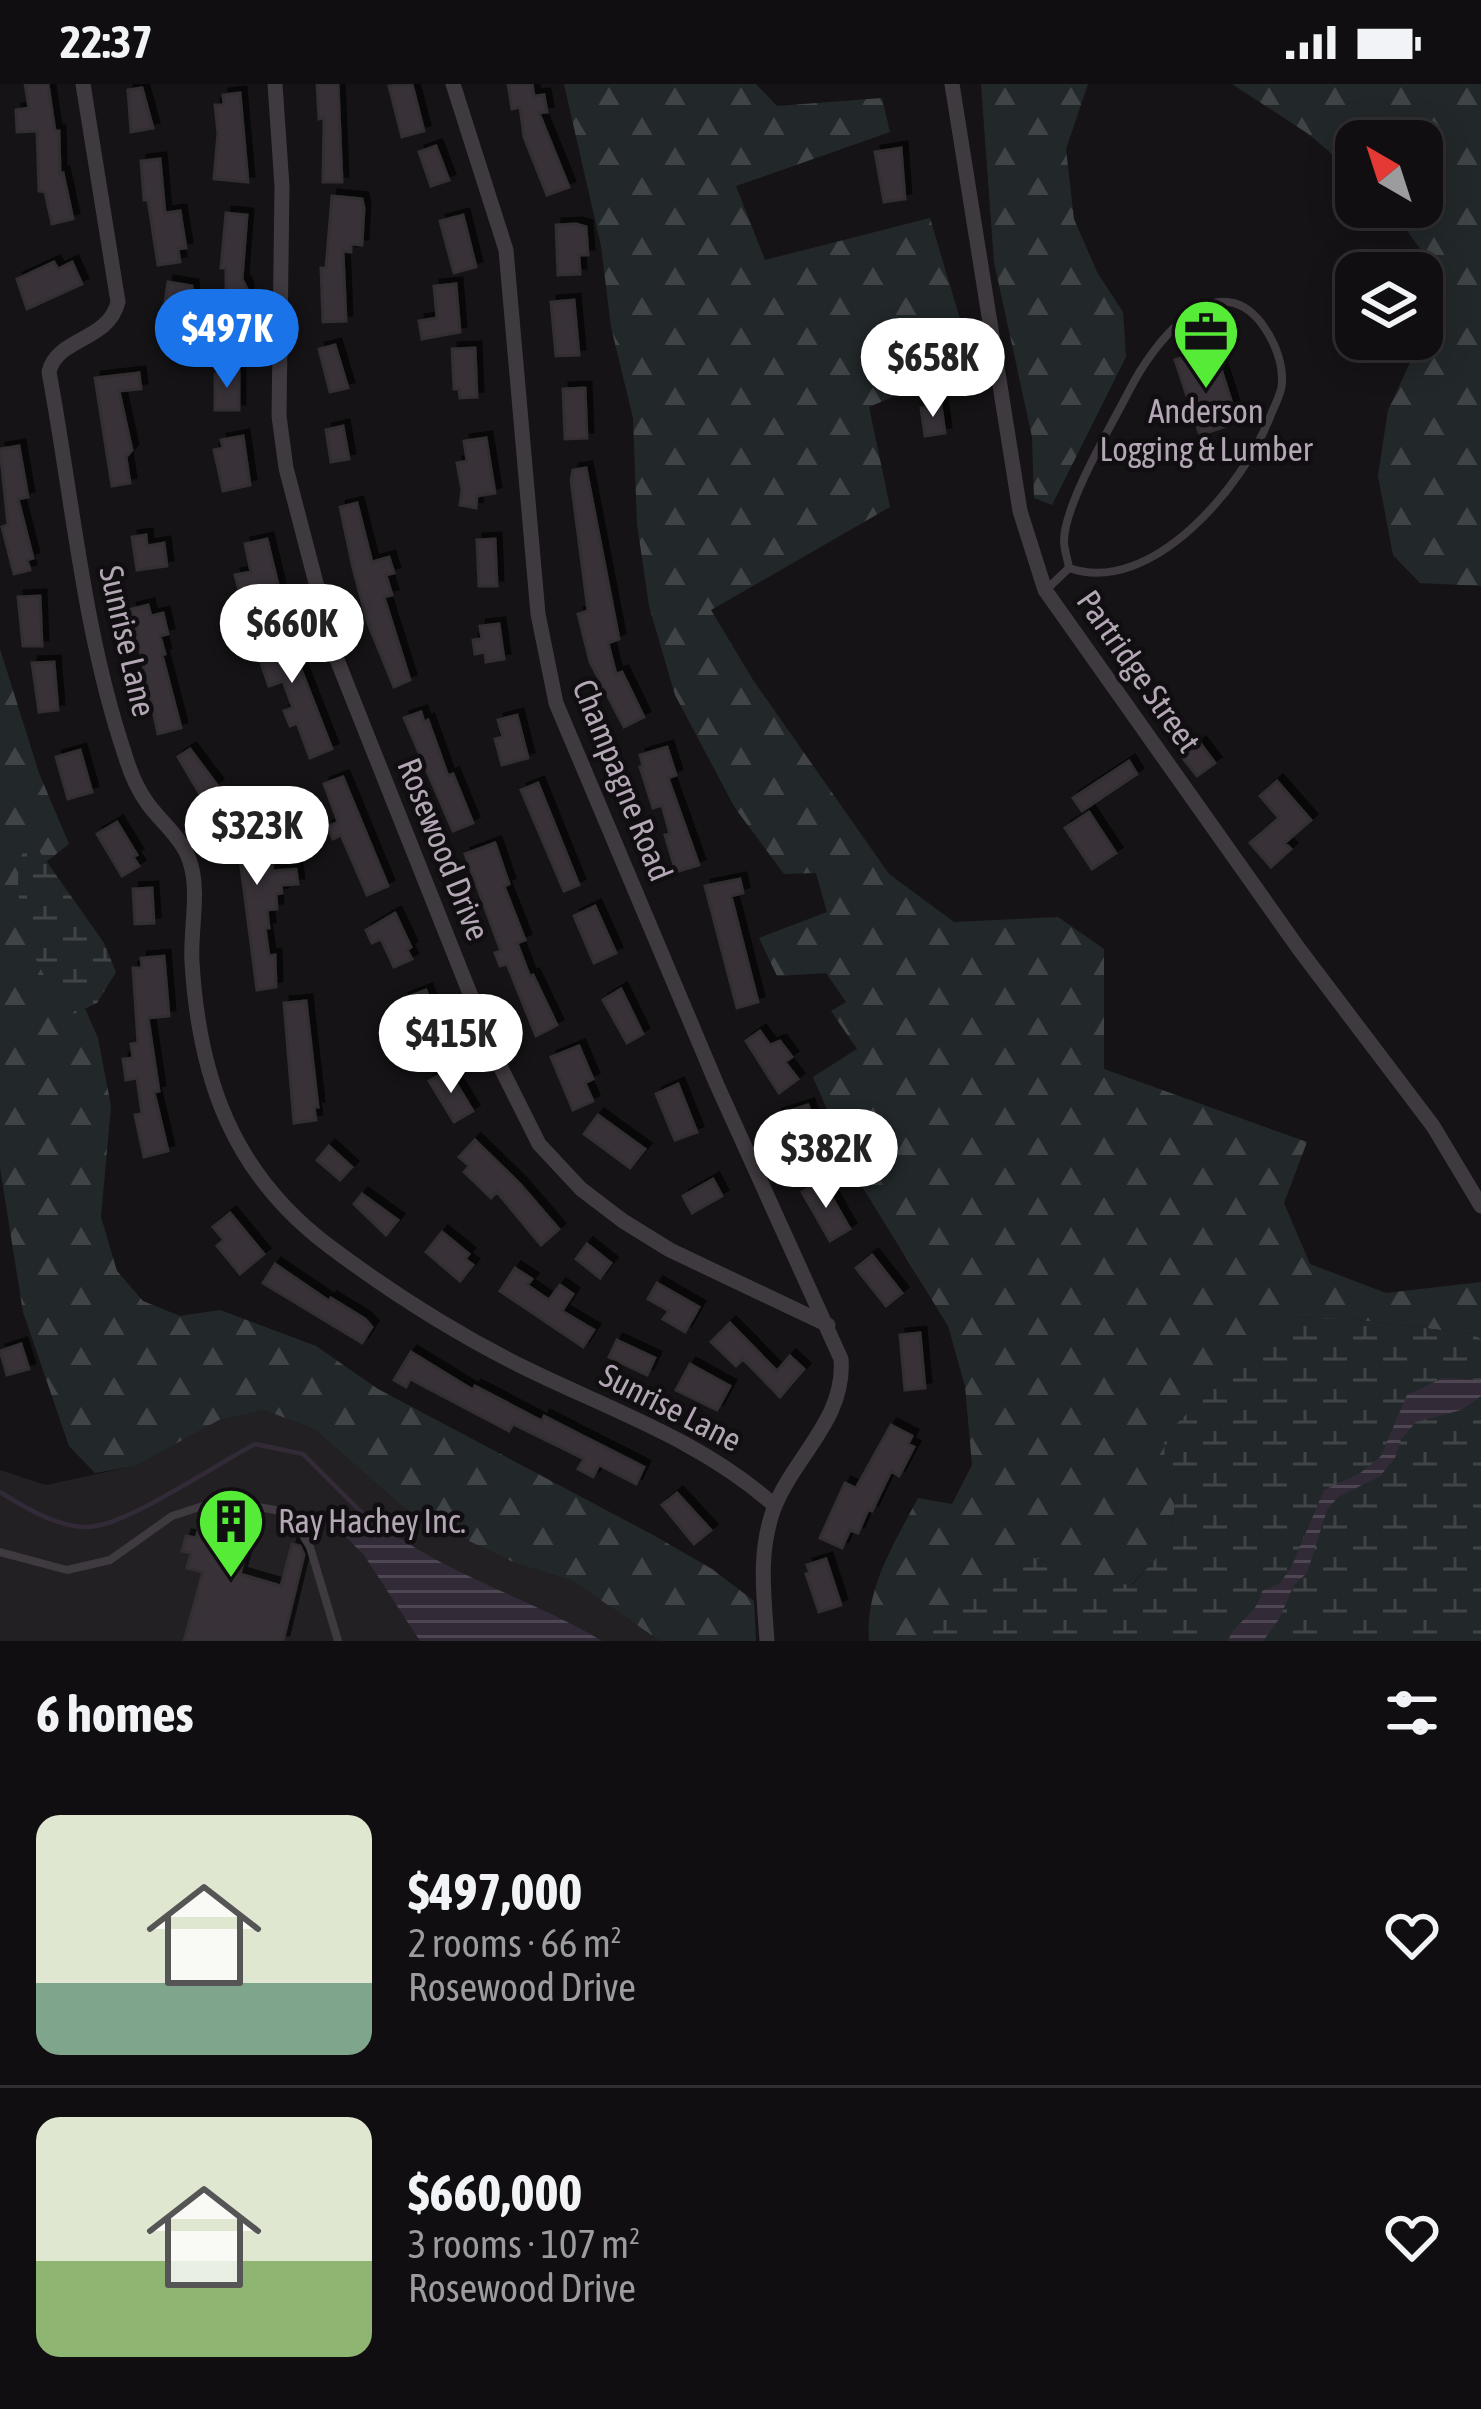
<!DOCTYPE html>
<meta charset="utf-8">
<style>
body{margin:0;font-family:"Asap Condensed",sans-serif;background:#1e1c1e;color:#f1f3f6;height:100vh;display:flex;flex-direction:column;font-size:45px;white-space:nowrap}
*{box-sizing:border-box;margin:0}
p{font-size:39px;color:#9c9c9f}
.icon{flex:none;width:66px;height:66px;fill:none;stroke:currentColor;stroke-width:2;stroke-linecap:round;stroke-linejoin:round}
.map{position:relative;height:1557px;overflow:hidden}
.details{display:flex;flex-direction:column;background:#100e10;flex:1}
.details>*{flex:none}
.needle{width:78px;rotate:321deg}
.tools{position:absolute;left:1335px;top:36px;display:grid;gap:24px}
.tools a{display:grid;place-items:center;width:108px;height:108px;border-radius:24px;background:#100e10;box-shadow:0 6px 30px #0003,0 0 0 3px #302e30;font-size:60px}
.price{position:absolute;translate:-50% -102px;padding:0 27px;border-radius:42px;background:#fff;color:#222;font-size:39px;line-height:78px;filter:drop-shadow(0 3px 6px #0008)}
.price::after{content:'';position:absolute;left:50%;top:72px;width:36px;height:27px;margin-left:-18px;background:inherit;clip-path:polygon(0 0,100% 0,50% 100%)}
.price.on{background:#1a73e8;color:#fff}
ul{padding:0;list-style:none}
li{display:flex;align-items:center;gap:36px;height:300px;padding:0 36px}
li+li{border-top:3px solid #302e30}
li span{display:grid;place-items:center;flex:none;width:336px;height:240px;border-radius:24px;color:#555}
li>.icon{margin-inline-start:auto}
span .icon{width:144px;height:144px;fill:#fffc;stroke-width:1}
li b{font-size:51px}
h2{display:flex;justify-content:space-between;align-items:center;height:144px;padding:0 36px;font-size:51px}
.status{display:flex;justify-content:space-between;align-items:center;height:84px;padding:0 60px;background:#100e10;direction:ltr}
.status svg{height:33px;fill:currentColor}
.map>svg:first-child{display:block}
.built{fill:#222022}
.forest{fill:url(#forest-firs)}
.wetland{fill:url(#wetland-marsh)}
.water{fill:url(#water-rules)}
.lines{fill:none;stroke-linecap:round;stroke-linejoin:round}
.stream{stroke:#332a38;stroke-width:4.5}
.building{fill:#373337;stroke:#312e30;stroke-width:3;filter:url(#shadow)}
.lane{stroke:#3f3a3f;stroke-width:8}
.street{stroke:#3f3a3f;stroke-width:15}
.labels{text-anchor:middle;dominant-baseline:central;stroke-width:9;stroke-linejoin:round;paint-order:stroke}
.poi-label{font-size:33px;fill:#b3a6b5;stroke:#100e10}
.street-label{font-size:33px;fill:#b3a6b5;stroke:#100e10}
</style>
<div class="status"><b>22:37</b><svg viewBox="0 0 49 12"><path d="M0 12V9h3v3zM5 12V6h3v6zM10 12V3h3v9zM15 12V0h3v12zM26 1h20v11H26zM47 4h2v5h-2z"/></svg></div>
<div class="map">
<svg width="1481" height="1557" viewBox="0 0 1481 1557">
<defs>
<pattern id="forest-firs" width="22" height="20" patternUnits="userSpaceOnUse" patternTransform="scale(3)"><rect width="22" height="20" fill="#22282a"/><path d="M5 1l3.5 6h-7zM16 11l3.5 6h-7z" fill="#404447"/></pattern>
<pattern id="wetland-marsh" width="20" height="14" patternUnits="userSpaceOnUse" patternTransform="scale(3)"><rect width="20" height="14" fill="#22282a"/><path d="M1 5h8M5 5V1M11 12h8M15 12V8" fill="none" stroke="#404447"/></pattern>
<pattern id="water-rules" width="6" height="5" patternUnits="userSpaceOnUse" patternTransform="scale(3)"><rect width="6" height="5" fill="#332a38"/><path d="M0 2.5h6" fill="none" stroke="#4e4653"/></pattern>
<filter id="shadow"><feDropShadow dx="6" dy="-6" stdDeviation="0" flood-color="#0009"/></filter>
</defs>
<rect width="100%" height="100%" fill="#151315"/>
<path class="built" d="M264,1326L314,1345L410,1429L515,1479L573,1497L660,1557H0V1386L46,1401L134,1382L219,1336Z"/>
<path class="forest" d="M564,0H756L777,22L882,14L890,48L736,102L765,176L930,134L973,279L869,323L890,423L711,526L753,596L889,790L954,838L1058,833L1104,865V985L1307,1058L1284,1119L1310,1180L1386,1209L1481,1198V1255L1473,1250L1350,1235L1290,1233L1229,1275L1202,1315L1165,1352V1389L1175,1422L1169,1461L1131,1501L1099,1497L1032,1473L954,1516L927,1557H869C865,1504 894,1460 918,1414L952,1420L972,1381L965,1302L948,1242L855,1091L813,993L857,965L831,927L846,918L826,889L777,892L759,854L827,828L816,789L784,790L735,724L675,611L649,522L637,440L633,334L611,243L601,162Z
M981,0H1088L1066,65L1074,135L1097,188L1123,228L1126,273L1052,421L1034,414L1032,353L994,178Z
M1232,0H1481V502L1420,499L1393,471L1378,392L1388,326L1429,238L1439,191L1390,123H1422V57H1356V90L1307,49Z
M0,565L39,689L69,760L27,793L98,954L111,1022L101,1133L117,1187L143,1217L180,1232L220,1226L316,1262L378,1305L653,1451L712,1485L754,1517L756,1557H660L573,1497L515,1479L410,1429L314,1345L264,1326L219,1336L135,1382L95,1389L69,1362L23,1228L0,1084Z"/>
<path class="wetland" d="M30,754L104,859L116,888L97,919L74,930C31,893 0,794 30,754Z
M1290,1233L1350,1235L1473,1250L1481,1255V1557H927L953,1516L1002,1475L1032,1473L1099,1497L1132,1501L1169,1460L1175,1422L1165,1389L1164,1352L1202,1315L1229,1275Z"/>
<path class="water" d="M1443,1294L1481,1296V1312L1461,1326L1416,1338L1401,1355L1395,1374L1380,1392L1338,1413L1327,1426L1307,1489L1294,1501L1279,1535L1263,1557H1228C1236,1536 1257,1532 1262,1507L1279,1500L1291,1484L1324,1406L1359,1390L1381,1372L1407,1311Z
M373,1432C424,1483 536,1516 602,1557H420L364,1471L346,1453Z"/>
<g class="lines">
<path class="stream" d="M0,1408C25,1424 65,1448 96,1442C134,1436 217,1380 255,1360L303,1370L369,1436"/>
</g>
<path class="building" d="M25,0H48L55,47H59L60,90L63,89L73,135L52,140L45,108L39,107L37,47L17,48L16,26L29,24Z
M317,0H338L342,98H323L324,34L319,35Z
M412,0L424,47L402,53L389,2Z
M508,0H532L534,12L544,11L547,28L539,29L569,103L547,111L524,53L520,23L512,25Z
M142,4L153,44L131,48L128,6Z
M240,9L248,98L214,95L218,49L215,21H224L223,11Z
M436,62L449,96L431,102L419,68Z
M901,64L905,115L884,118L875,68Z
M160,75L165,129L180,127L186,164L178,165L180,178L158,181L148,116H144L141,77Z
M332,112L362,115L364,124L362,161L351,160V168L343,167L346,237L323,238L321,184H326Z
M226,129L247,131L242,195L247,205L248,235H226V184H221Z
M463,131L476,183L454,189L440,137Z
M576,140L586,143L588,171H579L580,190L558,191L556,141Z
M54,178L58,185L72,178L82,200L27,225L17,195Z
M168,198L192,202L194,219L191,230L185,229L182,247L161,244Z
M456,200L460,248L422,255L419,237L437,234L434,202Z
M574,216L579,271L556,272L551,218Z
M335,261L348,304L330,308L319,265Z
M1214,263L1238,338L1200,351L1175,276Z
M475,264L477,313L460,314L459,305H454L452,265Z
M239,287V326H215V290Z
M139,289L141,305L119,307L132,366L126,373L130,399L112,402L95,294Z
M585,304L587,354L565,355L563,305Z
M941,321L945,349L925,352L921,324Z
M343,342L349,375L331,378L326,346Z
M243,352L250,401L223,407L214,366L223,364L221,356Z
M486,354L495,409L477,412L476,424L460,421L462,406L457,379L467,377L464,357Z
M19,362L28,413L18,415L33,474L27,476L30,486L14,490L2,443L8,441L0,365Z
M586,384L619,555L608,559L616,590L622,588L644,633L624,643L590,578L578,530L588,527L571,396L573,386Z
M357,419L372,478L389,473L394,489L386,491L392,511L384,513L410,596L394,603L367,537L353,484L340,423Z
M146,451L147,462L164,459L167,482L137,486L132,453Z
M267,455L279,504L240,510L235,491L251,488L245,460Z
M495,455L497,502H479L477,456Z
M40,512L42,562H23L18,513Z
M148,521L151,532L163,529L168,550L160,552L165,570L162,571L181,644L158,650L131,525Z
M281,534L332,665L310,674L297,639L290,642L284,627L293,624L283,597L269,602L257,568L267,564L259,541Z
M499,540L504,575L486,578L485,568L475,570L473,556L482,555L480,542Z
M54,578L58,626L39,628L32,579Z
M421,628L424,638L428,636L448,692L453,690L473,739L453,747L404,634Z
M517,631L528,674L502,681L495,655L503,653L498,636Z
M1200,659L1215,679L1197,692L1182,673Z
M667,663L676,691L668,694L699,781L676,788L665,751L670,750L662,721L653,724L640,683L643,682L640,671Z
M190,665L217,701L201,712L178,673Z
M80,666L92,708L68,715L56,673Z
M1129,677L1137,690L1082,727L1073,714Z
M343,693L388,802L367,811L341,751L333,755L327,743L338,738L324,700Z
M1277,697L1311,736L1285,759L1291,765L1271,783L1250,759L1279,734L1260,712Z
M538,699L579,801L564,807L521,706Z
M238,722L249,748L263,742L274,770L272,787L296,785L298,800L281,801L282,809L276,810L277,825L267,826L269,844H265L269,872L275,871L276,903L257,906L240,775L235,777L220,741L224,740L220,730Z
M1089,728L1116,769L1092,785L1065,744Z
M117,738L137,771L133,773L139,782L122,792L97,750Z
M495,759L509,800L504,802L525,856L517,859L530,893L533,891L557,941L536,952L507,880L500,882L495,869L501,867L465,770Z
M740,795L743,809L731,812L758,918L737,924L705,802Z
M152,804L154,839L135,840L133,805Z
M595,822L616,869L594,879L574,832Z
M395,829L411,863L407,866L412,875L394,883L381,855L372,859L366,846Z
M164,872L169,932L148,934L159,1007L154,1008L168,1067L144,1073L135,1031L142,1030L137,994L126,996L123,975L133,974L131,960L138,959L133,884H142L141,874Z
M621,905L643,950L627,959L603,916Z
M426,906L444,955L428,961L424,952L418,954L403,915Z
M306,917L318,1023H314L316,1036L294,1039L284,919Z
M760,947L770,961L780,957L792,973L785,978L798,995L779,1009L746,957Z
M579,962L593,995L585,999L593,1017L573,1026L551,973Z
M448,986L473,1027L454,1038L429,997Z
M678,1000L697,1048L675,1056L656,1010Z
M808,1021L818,1050L810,1053L817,1073L795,1081L777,1031Z
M598,1031L645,1065L630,1084L584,1050Z
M475,1056L520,1100L559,1145L541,1161L497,1108L491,1114L464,1088L469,1082L459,1073Z
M329,1062L352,1083L340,1096L317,1076Z
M713,1095L722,1112L692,1129L683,1112Z
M822,1096L850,1145L830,1157L802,1108Z
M362,1110L398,1136L386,1151L354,1120Z
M230,1129L264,1170L240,1190L217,1162L224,1156L213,1143Z
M442,1148L469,1170L465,1175L473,1181L460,1197L426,1168Z
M587,1160L611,1179L600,1194L576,1175Z
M872,1171L902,1209L886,1222L856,1184Z
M275,1180L329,1217L331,1214L365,1235L372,1243L362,1259L263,1199Z
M515,1184L532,1195L527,1201L549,1216L560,1201L573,1210L562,1227L594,1246L583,1263L500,1207Z
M657,1199L699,1223L685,1248L663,1235L669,1227L648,1215Z
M730,1239L777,1287L790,1272L804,1285L780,1313L743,1275L736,1282L711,1258Z
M920,1249L925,1304L905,1306L900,1251Z
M617,1256L655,1274L647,1291L609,1273Z
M21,1260L29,1285L7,1291L0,1267Z
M411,1268L473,1306L475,1302L542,1337L544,1332L644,1383L636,1400L599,1381L593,1393L578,1385L584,1375L513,1340L509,1347L410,1295L406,1303L394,1296Z
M690,1280L730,1302L717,1326L676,1306Z
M891,1341L912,1352L908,1360L914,1363L899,1392L891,1387L872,1427L868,1426L858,1449L850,1446L842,1464L820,1454L845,1399L856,1404Z
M677,1409L711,1446L694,1460L662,1421Z
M199,1444L249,1457L240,1490L281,1502L292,1460L300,1462L304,1471L283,1557H184L203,1488L187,1484L191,1469L182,1467L186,1452L196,1454Z
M826,1475L841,1521L819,1528L806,1490L810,1489L807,1481Z"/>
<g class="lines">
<path class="lane" d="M1047,505L1069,484C1152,513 1244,401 1270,333C1274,322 1282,309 1282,299C1283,276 1274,257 1262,240C1214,177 1150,264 1129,307C1111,342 1064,421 1064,457C1064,466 1068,476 1069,484
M0,1468L67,1486L110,1476L172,1432L206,1421L228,1418L281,1427L292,1434L310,1463L338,1557"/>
<path class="street" d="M83,0L118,218C108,258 57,253 49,288C73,417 83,546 125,671C130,688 137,705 148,720C162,739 183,755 190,778C200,808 190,847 192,878C199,995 233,1090 329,1162C389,1207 455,1249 521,1282C608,1325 702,1356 775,1422
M275,0L282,102L279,332L286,384L334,568L494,970L539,1060L581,1105L623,1137L670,1166L828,1241
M453,0L506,166L538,530L556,619L717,1001L841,1275C846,1336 792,1374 773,1427C758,1470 764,1512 767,1557
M952,0L1020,427L1045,506L1299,865L1433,1042L1481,1122"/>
</g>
<defs>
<symbol id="office-pin" viewBox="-11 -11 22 30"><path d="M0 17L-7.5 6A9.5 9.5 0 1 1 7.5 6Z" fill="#55eb36" stroke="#100e10"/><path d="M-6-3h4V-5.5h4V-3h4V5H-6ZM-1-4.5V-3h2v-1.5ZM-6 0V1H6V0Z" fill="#111"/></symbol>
<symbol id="building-pin" viewBox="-11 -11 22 30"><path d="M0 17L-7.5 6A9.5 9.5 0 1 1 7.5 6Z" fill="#55eb36" stroke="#100e10"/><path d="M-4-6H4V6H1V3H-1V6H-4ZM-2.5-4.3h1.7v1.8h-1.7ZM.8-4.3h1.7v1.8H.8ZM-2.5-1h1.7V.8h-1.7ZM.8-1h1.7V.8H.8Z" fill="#111"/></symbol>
</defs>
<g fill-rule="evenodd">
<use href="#office-pin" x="1168" y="210" width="76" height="104"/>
<use href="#building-pin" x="193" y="1399" width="76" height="104"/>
</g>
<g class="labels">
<g class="poi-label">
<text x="1206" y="327">Anderson<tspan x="1206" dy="38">Logging &amp; Lumber</tspan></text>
<text x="278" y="1437" text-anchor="start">Ray Hachey Inc.</text>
</g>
<g class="street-label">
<text transform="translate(128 557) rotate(77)">Sunrise Lane</text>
<text transform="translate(1139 587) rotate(55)">Partridge Street</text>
<text transform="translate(623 696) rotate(68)">Champagne Road</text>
<text transform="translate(444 765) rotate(68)">Rosewood Drive</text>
<text transform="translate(671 1323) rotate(27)">Sunrise Lane</text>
</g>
</g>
</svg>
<div class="tools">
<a><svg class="needle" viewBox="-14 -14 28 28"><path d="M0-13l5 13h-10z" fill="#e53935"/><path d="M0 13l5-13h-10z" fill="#9c9c9f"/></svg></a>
<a><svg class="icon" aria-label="layers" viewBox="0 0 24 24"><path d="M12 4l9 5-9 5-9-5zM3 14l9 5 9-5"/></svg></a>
</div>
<b class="price on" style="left:227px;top:307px">$497K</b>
<b class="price" style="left:933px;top:336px">$658K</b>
<b class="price" style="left:292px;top:602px">$660K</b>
<b class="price" style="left:257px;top:804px">$323K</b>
<b class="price" style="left:451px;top:1012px">$415K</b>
<b class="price" style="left:826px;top:1127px">$382K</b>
</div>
<section class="details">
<h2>6 homes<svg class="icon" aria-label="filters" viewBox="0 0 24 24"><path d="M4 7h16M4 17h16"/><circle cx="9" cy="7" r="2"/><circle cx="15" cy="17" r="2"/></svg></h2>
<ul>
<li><span style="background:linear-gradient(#dfe7d0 70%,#7fa58c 0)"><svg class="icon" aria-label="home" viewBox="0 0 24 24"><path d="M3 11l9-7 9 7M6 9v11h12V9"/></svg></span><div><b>$497,000</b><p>2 rooms · 66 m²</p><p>Rosewood Drive</p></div><svg class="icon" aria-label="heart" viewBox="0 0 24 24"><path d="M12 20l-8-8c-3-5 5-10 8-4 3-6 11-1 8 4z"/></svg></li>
<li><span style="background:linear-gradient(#dfe7d0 60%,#8fb573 0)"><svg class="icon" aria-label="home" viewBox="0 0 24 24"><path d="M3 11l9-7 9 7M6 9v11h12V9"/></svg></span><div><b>$660,000</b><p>3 rooms · 107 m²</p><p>Rosewood Drive</p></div><svg class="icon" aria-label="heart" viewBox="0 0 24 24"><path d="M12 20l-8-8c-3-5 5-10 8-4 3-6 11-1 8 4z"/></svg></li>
</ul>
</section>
